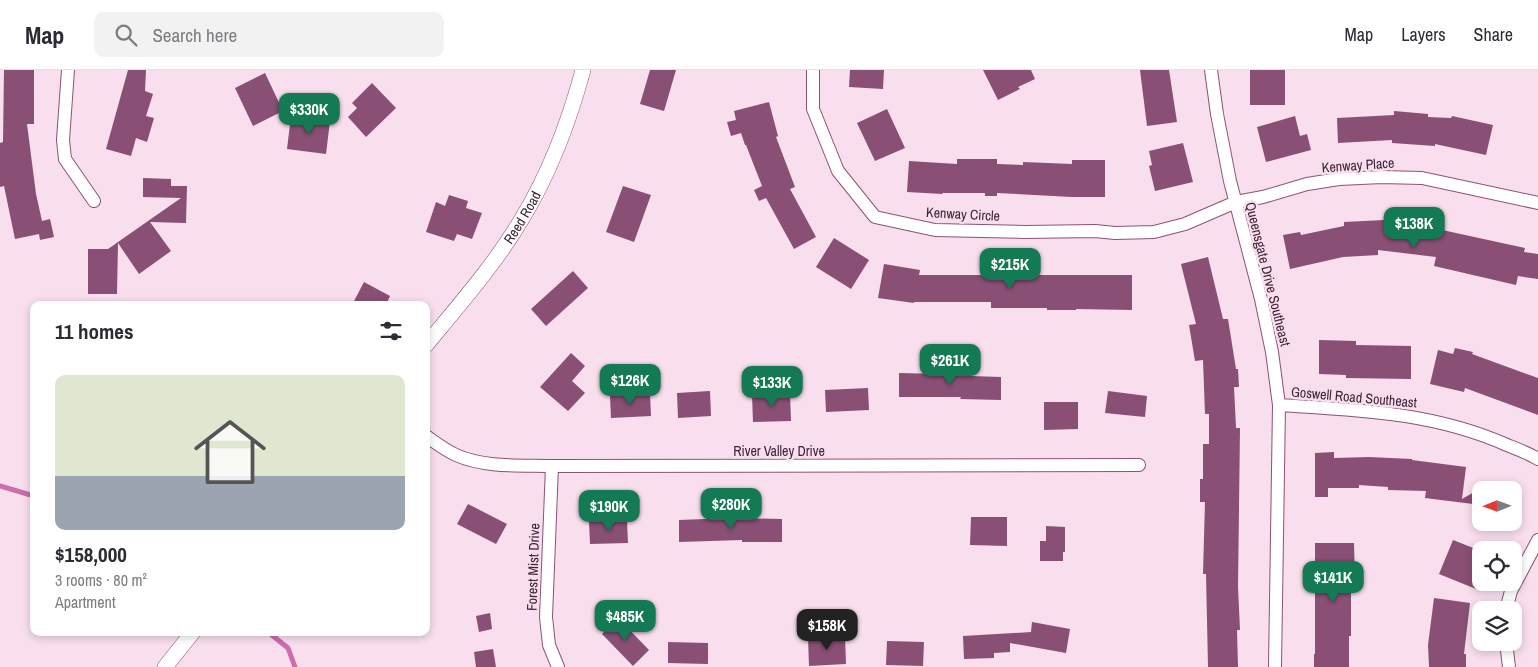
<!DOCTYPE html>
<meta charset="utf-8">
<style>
body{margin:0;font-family:"Archivo Narrow",sans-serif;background:#f2f2f3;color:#2b2b33;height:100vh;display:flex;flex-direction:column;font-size:19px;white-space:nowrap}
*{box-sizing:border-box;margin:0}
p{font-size:16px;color:#7c7c81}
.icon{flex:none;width:28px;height:28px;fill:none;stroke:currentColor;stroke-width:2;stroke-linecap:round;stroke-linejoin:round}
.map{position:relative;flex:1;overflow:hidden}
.drawer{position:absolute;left:30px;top:231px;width:400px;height:335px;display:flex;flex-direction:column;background:#fff;border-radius:10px;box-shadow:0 2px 8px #0003}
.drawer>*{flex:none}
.needle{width:32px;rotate:269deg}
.fabs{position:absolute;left:1472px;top:411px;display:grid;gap:10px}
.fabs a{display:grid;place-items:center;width:50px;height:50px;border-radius:10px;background:#fff;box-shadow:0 2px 8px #0003;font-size:25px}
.price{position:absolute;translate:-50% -42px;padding:0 11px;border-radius:10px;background:#147a53;color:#fff;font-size:16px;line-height:32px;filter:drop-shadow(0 1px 2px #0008)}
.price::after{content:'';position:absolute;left:50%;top:30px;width:15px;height:11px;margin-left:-8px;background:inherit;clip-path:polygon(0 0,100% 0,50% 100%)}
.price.active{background:#222;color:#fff}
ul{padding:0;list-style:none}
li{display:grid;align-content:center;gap:10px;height:265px;padding:0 25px}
li span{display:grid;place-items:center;height:155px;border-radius:10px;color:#555}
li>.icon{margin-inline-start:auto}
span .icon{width:90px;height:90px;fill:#fffc;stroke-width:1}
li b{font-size:21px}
h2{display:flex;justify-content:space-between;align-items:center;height:60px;padding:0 25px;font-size:21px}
header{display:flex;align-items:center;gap:30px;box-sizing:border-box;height:70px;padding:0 25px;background:#fff;border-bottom:1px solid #e1e1e2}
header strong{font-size:24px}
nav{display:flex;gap:28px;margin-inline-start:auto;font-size:18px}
.search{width:350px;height:45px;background:#f2f2f3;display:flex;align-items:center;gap:12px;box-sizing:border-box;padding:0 18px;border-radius:10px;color:#7c7c81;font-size:19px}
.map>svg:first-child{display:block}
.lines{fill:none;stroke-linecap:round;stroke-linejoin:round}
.stream{stroke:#cc6dac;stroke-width:5}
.building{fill:#894f75}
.minor-casing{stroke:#8b5277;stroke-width:14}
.tertiary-casing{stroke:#8b5277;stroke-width:16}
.minor{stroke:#fff;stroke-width:12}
.tertiary{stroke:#fff;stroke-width:15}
.labels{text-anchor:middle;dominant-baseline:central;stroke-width:5;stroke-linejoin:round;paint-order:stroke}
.street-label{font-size:14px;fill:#3d2434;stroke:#f9deee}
</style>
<header>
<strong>Map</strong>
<div class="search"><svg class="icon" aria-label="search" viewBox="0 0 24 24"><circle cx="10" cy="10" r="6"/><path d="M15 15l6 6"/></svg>Search here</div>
<nav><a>Map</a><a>Layers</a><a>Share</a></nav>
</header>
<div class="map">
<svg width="1538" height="597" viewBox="0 0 1538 597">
<rect width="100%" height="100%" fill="#f9deee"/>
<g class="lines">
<path class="stream" d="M0,416L34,426
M268,562L288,578L295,597"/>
</g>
<path class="building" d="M4,0H34V54H27L36,124L42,151L50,149L54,167L40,170L39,164L15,169L4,116L0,117V73L3,72Z
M128,0H146L145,21L153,24L146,46L154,48L147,72L136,68L131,86L106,79Z
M650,0H676L664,41L640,34Z
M850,0H884L883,19L849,17Z
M983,0H1031L1035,9L1018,17L1020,19L998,30Z
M1140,0H1169L1177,52L1147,56Z
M1250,0H1285V35H1250Z
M265,3L283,41L253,56L235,18Z
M372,13L396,38L366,67L348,47L357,38L352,33Z
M769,32L778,66L776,67L795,117L790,119L816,167L794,179L766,128L759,131L754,120L762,116L746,75H745L741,63L731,66L727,52L736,50L734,41Z
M887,39L905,78L875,91L857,53Z
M1394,41L1428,44V47L1451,48L1452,46L1493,55L1486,85L1435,74V76L1392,73V70L1338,73L1337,48L1394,45Z
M291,46L330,51L326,84L287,79Z
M1295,46L1300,66L1307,64L1311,80L1266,92L1257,57Z
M1183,73L1193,112L1155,121L1149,96L1152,95L1149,81Z
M957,89H997V94L1023,95V92L1072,94V90H1105V127H1072L997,123V126H985V123H943L942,124L907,122L909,91L957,94Z
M143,108L171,109V116H187L186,153L150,152L171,181L139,204L118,173L117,224H88V179H108L181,128L143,127Z
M623,116L651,125L634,172L606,162Z
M449,125L468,131L466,138L482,143L472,169L457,164L454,171L426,162L436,132L445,136Z
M1384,150L1433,155V158L1525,178L1524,182L1538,184V209L1518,206L1516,215L1434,196L1436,187L1378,180V185L1343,187L1290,199L1283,165L1300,162L1301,165L1344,156V152Z
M834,168L869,190L851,219L816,197Z
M1208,187L1223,249H1228L1236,299H1238L1239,317H1234L1236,358H1240L1238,517L1240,560H1237L1238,597H1208L1206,504H1203L1205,432H1200V409H1203V374H1209V344H1205L1203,290L1195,291L1189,255L1196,254L1181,194Z
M884,194L920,200L919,205H991V203H1028V205H1132V240L1076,239V240H1047V238H991V232H914V233L878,228Z
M573,201L588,218L546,256L531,239Z
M364,212L390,226L386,235H352Z
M1319,270L1356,271V275L1411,276V309L1346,308V305L1319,304Z
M1455,278L1473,282L1472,284L1538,308V345L1465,318L1464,322L1430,314L1438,280L1453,284Z
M571,283L585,296L572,311L585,323L568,341L540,317Z
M899,303L942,304V305L1001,307V330L960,329L961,327H899Z
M868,318L869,340L826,342L825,320Z
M710,321L711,346L678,348L677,323Z
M1108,321L1147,326L1145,347L1105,343Z
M790,323L791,351L753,352L752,325Z
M650,324L651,346L611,348L610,326Z
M1044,332H1078V359L1044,360Z
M1334,382V388L1369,387L1412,389V390L1466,397L1462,429L1481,418V435L1425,428L1426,421L1388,420V417L1359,415V418H1328V427H1315V383Z
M468,434L507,454L496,474L457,454Z
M971,447H1007V476L970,475Z
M730,448L782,449V472H742V470L679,472V450Z
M627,450L628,473L590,474L589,452Z
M1046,456L1065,457V482H1063V491H1040V471H1046Z
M1453,470L1481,481V507L1476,519L1439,504Z
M1315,473H1354L1355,509H1351V566H1349V597H1314V584H1315Z
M1434,528L1470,533L1464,584H1466V597H1429L1428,575Z
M490,543L492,559L479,562L476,546Z
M618,548L649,580L633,596L602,564Z
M1032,552L1070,559L1066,583L1010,573V582L994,583V588L964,589L963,566L1031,562Z
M845,566L846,594L809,596L808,568Z
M887,571L924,572L923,596L886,595Z
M668,572L708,573V594L668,593Z
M493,579L496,597H476L474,582Z"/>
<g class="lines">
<defs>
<path id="minor" d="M68,0L63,70L65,89L94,131
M813,0V39L838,101L875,147L935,160L1025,162L1095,161L1115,163L1154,162L1185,154L1236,132L1263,127L1307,114L1339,109L1382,107L1422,108L1538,133
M1211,0L1217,44L1230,111L1261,229L1272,282L1279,335L1275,597
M1279,335C1358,340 1433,342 1507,375C1517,379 1528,383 1538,389
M426,366C436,373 445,380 456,385C485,398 521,395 552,396L1139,395
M552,396L546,547L549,575L558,597
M1506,540L1511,521L1538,470
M1506,572L1509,597"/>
<g id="tertiary">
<path id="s1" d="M426,275C460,234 496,193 523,147C550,102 569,52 583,0"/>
<path d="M165,597L193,562"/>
</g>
</defs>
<use href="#minor" class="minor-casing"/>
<use href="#tertiary" class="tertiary-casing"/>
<use href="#minor" class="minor"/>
<use href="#tertiary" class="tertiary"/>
</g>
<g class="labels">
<g class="street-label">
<text transform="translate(1358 95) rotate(-4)">Kenway Place</text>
<text transform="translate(963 144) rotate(3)">Kenway Circle</text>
<text stroke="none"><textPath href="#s1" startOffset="160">Reed Road</textPath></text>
<text transform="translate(1268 204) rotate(76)">Queensgate Drive Southeast</text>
<text transform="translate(1354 327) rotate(5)">Goswell Road Southeast</text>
<text x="779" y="381">River Valley Drive</text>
<text transform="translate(533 497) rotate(-88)">Forest Mist Drive</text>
</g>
</g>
</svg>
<div class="fabs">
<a><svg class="needle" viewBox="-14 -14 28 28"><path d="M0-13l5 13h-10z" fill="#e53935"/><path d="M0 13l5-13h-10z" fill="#7c7c81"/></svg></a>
<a><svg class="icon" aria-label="locate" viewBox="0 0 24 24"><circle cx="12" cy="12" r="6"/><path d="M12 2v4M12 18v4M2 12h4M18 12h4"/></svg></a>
<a><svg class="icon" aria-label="layers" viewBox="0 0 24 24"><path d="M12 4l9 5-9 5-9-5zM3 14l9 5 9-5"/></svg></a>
</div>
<b class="price" style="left:309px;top:65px">$330K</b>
<b class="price" style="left:1414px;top:179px">$138K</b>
<b class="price" style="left:1010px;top:220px">$215K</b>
<b class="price" style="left:950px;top:316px">$261K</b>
<b class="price" style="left:630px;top:336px">$126K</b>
<b class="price" style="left:772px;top:338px">$133K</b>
<b class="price" style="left:731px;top:460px">$280K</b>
<b class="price" style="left:609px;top:462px">$190K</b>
<b class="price" style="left:1333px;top:533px">$141K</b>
<b class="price" style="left:625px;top:572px">$485K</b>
<b class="price active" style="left:827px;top:581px">$158K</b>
<section class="drawer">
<h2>11 homes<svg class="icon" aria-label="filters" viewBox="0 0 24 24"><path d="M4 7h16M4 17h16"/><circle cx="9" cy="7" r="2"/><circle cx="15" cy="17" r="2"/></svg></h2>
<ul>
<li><span style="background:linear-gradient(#dfe7d0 65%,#9aa5b1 0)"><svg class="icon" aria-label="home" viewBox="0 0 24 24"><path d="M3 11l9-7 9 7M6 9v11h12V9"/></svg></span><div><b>$158,000</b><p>3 rooms · 80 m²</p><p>Apartment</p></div></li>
</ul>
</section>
</div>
